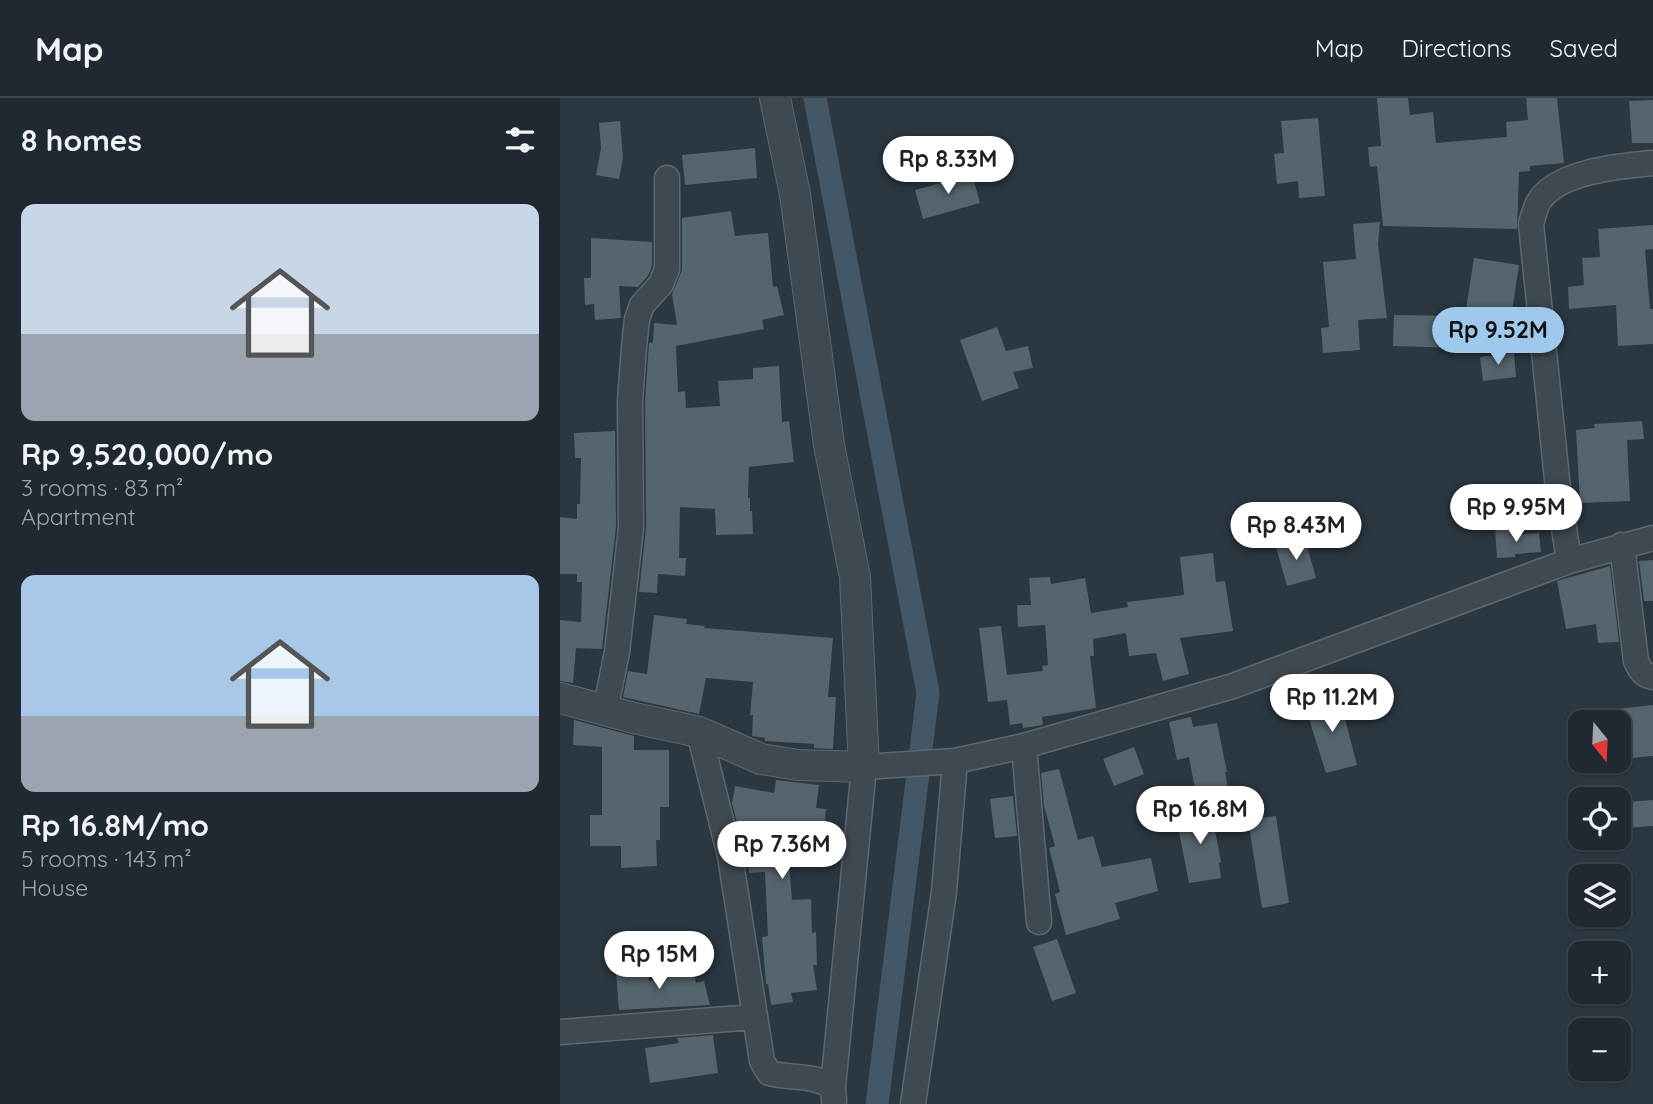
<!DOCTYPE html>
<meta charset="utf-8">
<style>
body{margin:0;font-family:Quicksand,sans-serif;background:#283139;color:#f1f3f6;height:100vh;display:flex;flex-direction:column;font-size:26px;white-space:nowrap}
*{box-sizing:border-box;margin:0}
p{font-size:23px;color:#a2a6ab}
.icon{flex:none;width:38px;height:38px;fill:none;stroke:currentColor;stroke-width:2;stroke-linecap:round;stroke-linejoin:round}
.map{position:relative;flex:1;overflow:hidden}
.side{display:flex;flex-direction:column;background:#202931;width:560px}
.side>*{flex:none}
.needle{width:46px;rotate:162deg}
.controls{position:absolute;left:1008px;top:612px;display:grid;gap:14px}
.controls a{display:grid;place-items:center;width:63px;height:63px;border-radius:14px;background:#202931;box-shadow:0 2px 5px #0004,0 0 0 2px #3d454d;font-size:35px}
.price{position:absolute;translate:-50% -60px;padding:0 16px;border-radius:24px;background:#fff;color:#222;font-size:23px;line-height:46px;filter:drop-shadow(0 2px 4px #0008)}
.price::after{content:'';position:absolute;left:50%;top:42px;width:21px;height:16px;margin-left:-10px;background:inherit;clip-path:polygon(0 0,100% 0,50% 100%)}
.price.active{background:#9fc8ed;color:#111}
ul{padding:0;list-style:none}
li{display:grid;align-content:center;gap:14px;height:371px;padding:0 21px}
li span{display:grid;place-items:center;height:217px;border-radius:14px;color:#555}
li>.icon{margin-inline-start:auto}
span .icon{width:126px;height:126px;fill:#fffc;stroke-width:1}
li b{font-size:30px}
h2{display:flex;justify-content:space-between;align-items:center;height:84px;padding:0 21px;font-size:30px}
header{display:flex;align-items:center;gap:42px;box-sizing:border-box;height:98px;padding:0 35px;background:#202931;border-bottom:2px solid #3d454d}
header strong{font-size:33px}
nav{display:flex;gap:38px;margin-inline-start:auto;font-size:24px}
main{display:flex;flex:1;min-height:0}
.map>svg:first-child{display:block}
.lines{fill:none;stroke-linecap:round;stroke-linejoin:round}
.canal{stroke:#435767;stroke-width:23}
.building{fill:#56646d}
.minor-casing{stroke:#5d676e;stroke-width:27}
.tertiary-casing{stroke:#5d676e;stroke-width:32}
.minor{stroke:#3f4951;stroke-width:24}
.tertiary{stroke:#3f4951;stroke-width:30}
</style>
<header>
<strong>Map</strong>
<nav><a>Map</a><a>Directions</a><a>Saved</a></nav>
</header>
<main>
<section class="side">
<h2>8 homes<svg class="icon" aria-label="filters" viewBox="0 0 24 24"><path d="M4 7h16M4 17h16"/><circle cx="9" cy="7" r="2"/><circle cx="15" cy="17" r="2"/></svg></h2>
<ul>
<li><span style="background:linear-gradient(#c9d6e8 60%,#9aa5b1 0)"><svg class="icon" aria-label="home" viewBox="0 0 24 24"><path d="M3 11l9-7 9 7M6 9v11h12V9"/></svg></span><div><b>Rp 9,520,000/mo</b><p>3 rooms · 83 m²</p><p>Apartment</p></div></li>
<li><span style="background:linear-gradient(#a9c7e8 65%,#9aa5b1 0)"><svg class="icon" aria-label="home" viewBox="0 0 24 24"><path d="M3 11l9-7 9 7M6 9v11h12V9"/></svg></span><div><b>Rp 16.8M/mo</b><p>5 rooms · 143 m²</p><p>House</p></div></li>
</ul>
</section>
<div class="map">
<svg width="1093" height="1006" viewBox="0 0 1093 1006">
<rect width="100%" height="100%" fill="#2b3741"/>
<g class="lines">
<path class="canal" d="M255,0L368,595L317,1006"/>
</g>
<path class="building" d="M817,0H848L850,17L873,14L876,45L947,39L946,24L968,22L966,0H997L1004,65L970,68V73L959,74L957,131L823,128L817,68L810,69L808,49L821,48Z
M1093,2V45H1072L1069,3Z
M758,20L765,98L739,100L738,83L717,86L714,56L724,55L721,23Z
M60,23L63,60L59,81L36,77L41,50L39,25Z
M195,50L197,80L125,87L122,57Z
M412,76L420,105L363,121L355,92Z
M171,113L175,138L208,135L213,189L217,188L224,217L202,222L204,231L116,248L118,294L125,293L126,310L160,308L158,283L193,281V270L219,268L222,324L229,323L234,364L189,369L188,400H190V413H192L193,436L156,437L155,411L120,409L119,460H126L125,478L98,476L97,495L79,494L86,430L85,303L89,245L93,244L94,225L117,227L112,196L122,172V120Z
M820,124L818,146L827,220L798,222L800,252L763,255L761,230L769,229L763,164L796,161L793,126Z
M1093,127V151L1085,152L1090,211H1093V246L1058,248L1056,207L1009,211L1008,189L1024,187L1022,160L1040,159L1038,131Z
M31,140L92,144V168L88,178L78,189L59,188L61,220L35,222L34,206L25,207L24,180H31Z
M914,160L959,167L951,220L933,217L930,254L897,250L833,248L834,217L905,218Z
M437,229L446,253L468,248L473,270L453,274L459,290L422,303L400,242Z
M954,255L956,279L923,283L920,259Z
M1082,323L1084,341L1067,342L1070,403L1020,405L1016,332L1035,330L1034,326Z
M55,333L56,429L42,551L16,550L13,585L0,583V522L21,524L22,484H17V476H0V419L17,421V406H20L21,360H15L14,335Z
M953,431L954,437L979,435L981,454L955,456V459L937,460L935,432Z
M745,441L756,480L727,488L716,449Z
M653,455L656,484L665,483L673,533L620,540L629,576L603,583L596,555L569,558L566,535L533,541L534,558H530L536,610L482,619L483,627L463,630L462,625L450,627L447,602L428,604L419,530L441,528L447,577L483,573L482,568L488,567L485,527L458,529L457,507H471L469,480L490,479L491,486L525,480L531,515L568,509L567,504L624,497L620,459Z
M1093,462V503H1084L1079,463Z
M1050,468L1059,544L1038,545L1036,526L1006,531L997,483Z
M94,517L127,521L126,526L145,528L144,530L273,540L268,599H276L273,651L254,650V646L205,643V640L192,638L193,617H190L193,584L146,580L139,616L63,599L68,573L87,576Z
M779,598L797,667L766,675L745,608Z
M1093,607V658L1060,661L1057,611Z
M631,619L633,629L657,625L667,674H665L670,702L638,707L629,659L617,662L609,624Z
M14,622L74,638V652H109V709H100V742H96L97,768L61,770V748H30V717H42V649L13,647Z
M574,649L584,676L554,688L543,661Z
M499,671L518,742L533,738L542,769L591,760L598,793L555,805L560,821L506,837L495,796L500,794L489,750L495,748L484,708L481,675Z
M216,682L259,687L256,710L266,711L264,733L226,731L232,802L251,801L252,835L256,834L257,867H253L257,892L231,895L233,904L211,907L208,886H206L202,839L208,838L205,774L189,775L185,727L177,725L172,705L175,688L214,695Z
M453,698L457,738L435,740L430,701Z
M1093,702V728L1065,730L1064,704Z
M651,711L661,764L659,765L661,780L629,785L616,719Z
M716,718L729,805L702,810L688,722Z
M497,841L516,895L492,903L473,849Z
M88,871L89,883L133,872L136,885L144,883L150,907L59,912L56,874Z
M153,937L158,975L90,985L85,950L119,945L117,940Z"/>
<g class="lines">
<defs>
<path id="minor" d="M1062,447L1076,563C1080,572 1083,577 1093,579
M1009,463L998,391L971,126C973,119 975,111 978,105C996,73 1061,68 1093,65
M45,613L57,554L71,430L70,303L74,249L77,221L82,207L101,186L107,171V80
M139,634L170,758L202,963L209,975C231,981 254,976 273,989L274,1003
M464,648L479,824
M0,934L194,919
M273,989L304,669L395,663L464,648L673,588L1009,463L1093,440
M353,1006L384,794L395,663"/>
<path id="tertiary" d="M0,600L74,620L139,634L201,661L238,667L304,669L295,479L269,347L235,96L215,0"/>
</defs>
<use href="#minor" class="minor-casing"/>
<use href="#tertiary" class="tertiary-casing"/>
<use href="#minor" class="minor"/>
<use href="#tertiary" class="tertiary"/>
</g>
</svg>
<div class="controls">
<a><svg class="needle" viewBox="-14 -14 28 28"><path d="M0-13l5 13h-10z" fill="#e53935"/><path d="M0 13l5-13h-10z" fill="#a2a6ab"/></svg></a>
<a><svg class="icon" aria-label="locate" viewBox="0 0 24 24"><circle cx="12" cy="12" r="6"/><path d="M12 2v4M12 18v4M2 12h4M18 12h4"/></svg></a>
<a><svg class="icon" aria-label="layers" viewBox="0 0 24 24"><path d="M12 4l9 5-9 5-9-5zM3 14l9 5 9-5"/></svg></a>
<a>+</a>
<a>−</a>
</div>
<b class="price" style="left:388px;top:98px">Rp 8.33M</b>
<b class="price active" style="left:938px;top:269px">Rp 9.52M</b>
<b class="price" style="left:956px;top:446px">Rp 9.95M</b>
<b class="price" style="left:736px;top:464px">Rp 8.43M</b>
<b class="price" style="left:772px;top:636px">Rp 11.2M</b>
<b class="price" style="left:640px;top:748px">Rp 16.8M</b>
<b class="price" style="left:222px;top:783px">Rp 7.36M</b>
<b class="price" style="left:99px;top:893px">Rp 15M</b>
</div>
</main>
